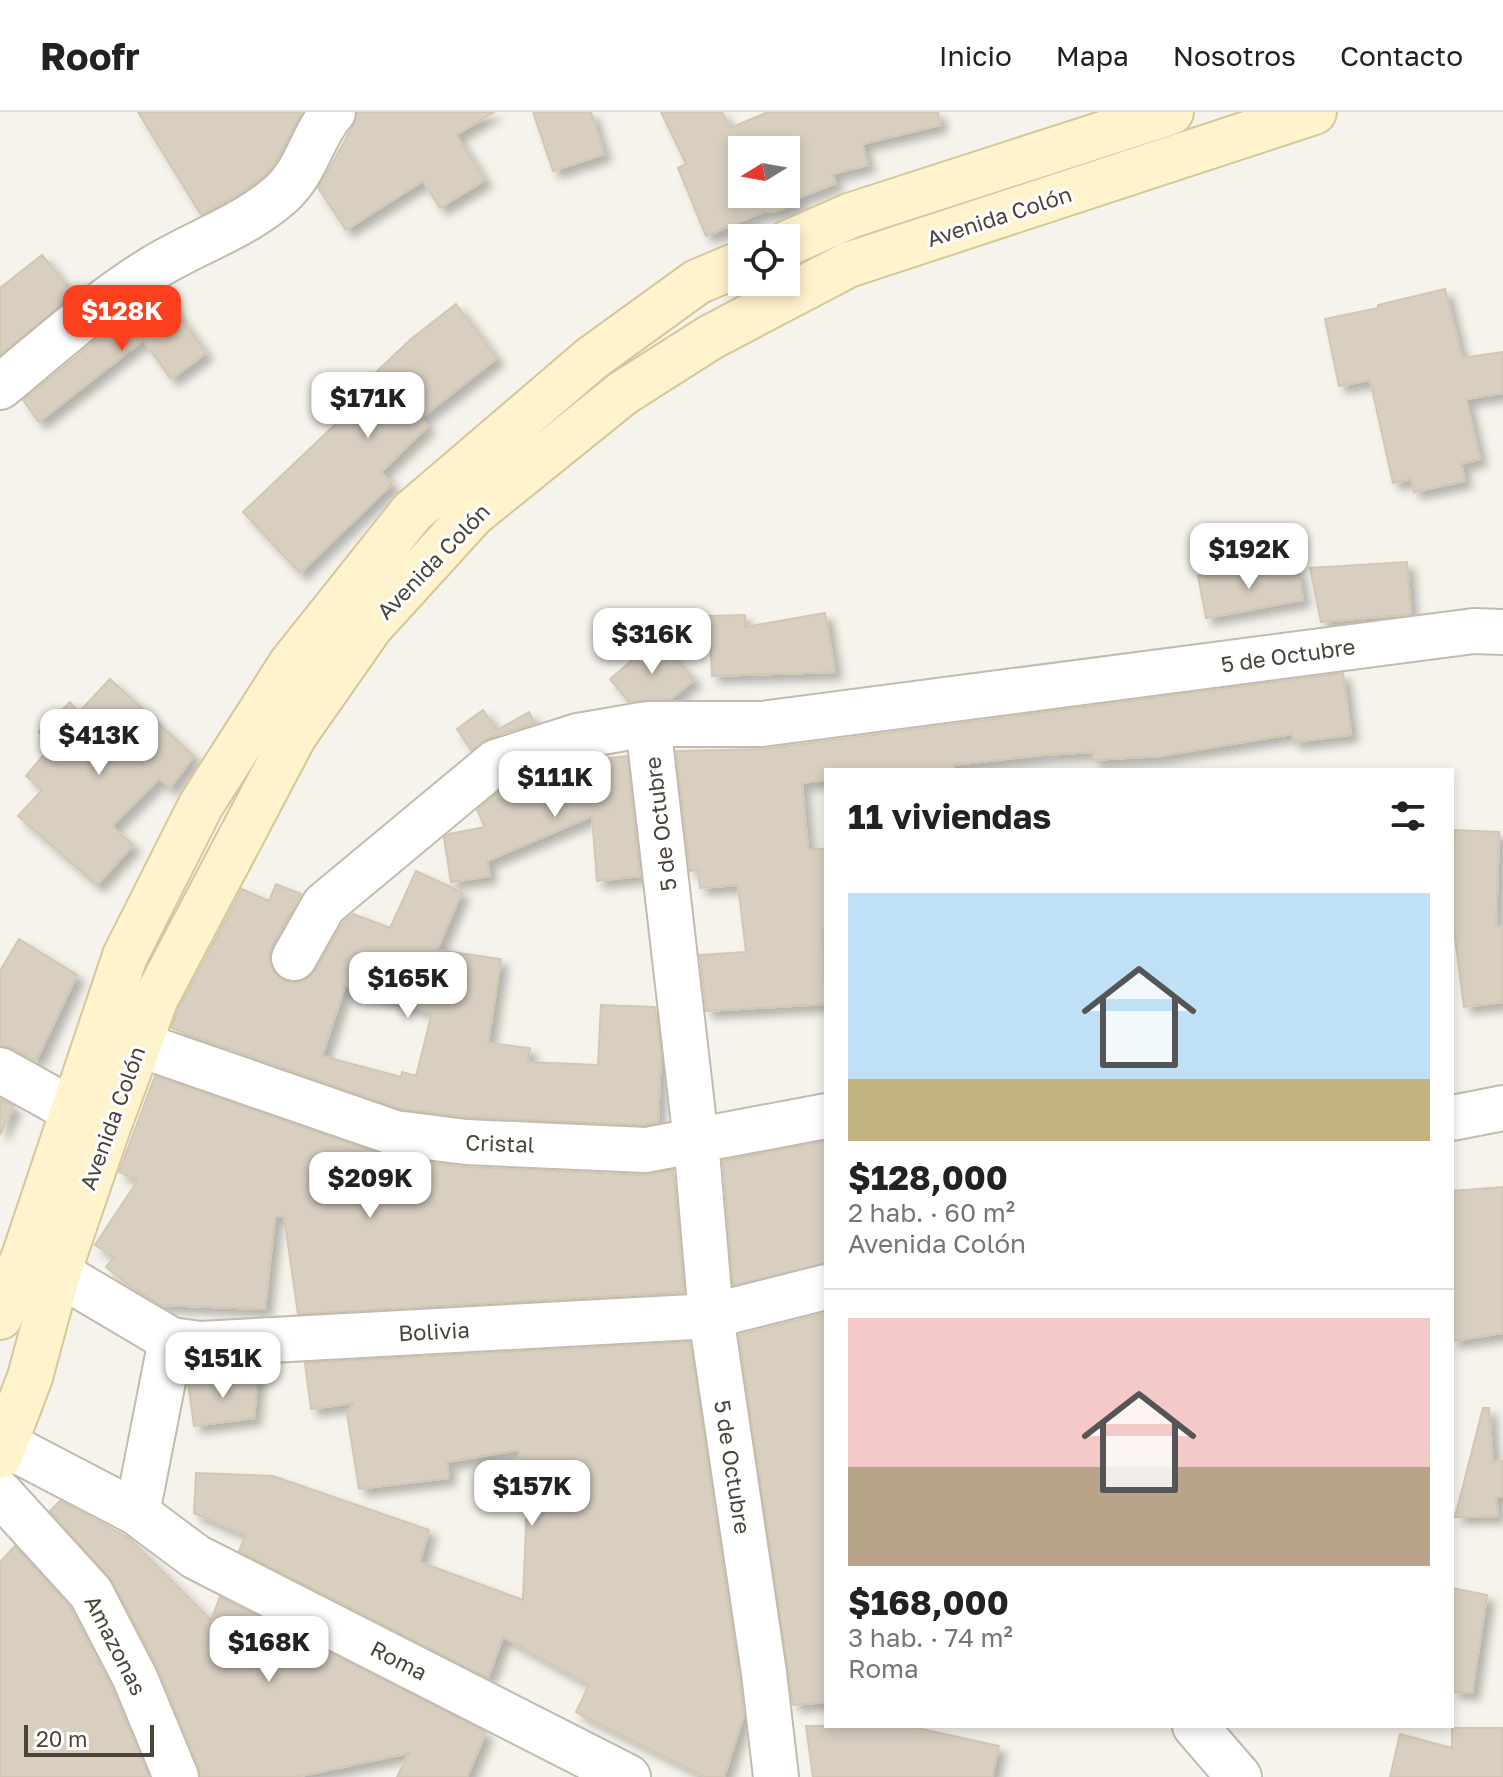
<!DOCTYPE html>
<html lang="es">
<meta charset="utf-8">
<style>
body{margin:0;font-family:"Golos Text",sans-serif;background:#f6f6f6;color:#222;height:100vh;display:flex;flex-direction:column;font-size:30px;white-space:nowrap}
*{box-sizing:border-box;margin:0}
p{font-size:26px;color:#767676}
.icon{flex:none;width:44px;height:44px;fill:none;stroke:currentColor;stroke-width:2;stroke-linecap:round;stroke-linejoin:round}
.map{position:relative;flex:1;overflow:hidden}
.sheet{position:absolute;left:824px;top:656px;width:630px;height:960px;display:flex;flex-direction:column;background:#fff;border-radius:0px;box-shadow:0 4px 12px #0003}
.sheet>*{flex:none}
.needle{width:52px;rotate:259deg}
.fabs{position:absolute;left:728px;top:24px;display:grid;gap:16px}
.fabs a{display:grid;place-items:center;width:72px;height:72px;border-radius:0px;background:#fff;box-shadow:0 4px 12px #0003;font-size:40px}
.scale{position:absolute;left:24px;bottom:20px;width:130px;box-sizing:border-box;padding-left:8px;border:4px solid #4b4439;border-top:0;font-size:22px;line-height:28px;white-space:nowrap;color:#4b4439;-webkit-text-stroke:6px #fff;paint-order:stroke}
.price{position:absolute;translate:-50% -68px;padding:0 18px;border-radius:16px;background:#fff;color:#222;font-size:26px;line-height:52px;filter:drop-shadow(0 2px 4px #0008)}
.price::after{content:'';position:absolute;left:50%;top:48px;width:24px;height:18px;margin-left:-12px;background:inherit;clip-path:polygon(0 0,100% 0,50% 100%)}
.price.active{background:#fc3f1d;color:#fff}
ul{padding:0;list-style:none}
li{display:grid;align-content:center;gap:16px;height:424px;padding:0 24px}
li+li{border-top:2px solid #e0e0e0}
li span{display:grid;place-items:center;height:248px;border-radius:0px;color:#555}
li>.icon{margin-inline-start:auto}
span .icon{width:144px;height:144px;fill:#fffc;stroke-width:1}
li b{font-size:34px}
h2{display:flex;justify-content:space-between;align-items:center;height:96px;padding:0 24px;font-size:34px}
header{display:flex;align-items:center;gap:48px;box-sizing:border-box;height:112px;padding:0 40px;background:#fff;border-bottom:2px solid #e0e0e0}
header strong{font-size:38px}
nav{display:flex;gap:44px;margin-inline-start:auto;font-size:28px}
.map>svg:first-child{display:block}
.building{fill:#d8cfc1;stroke:#d3c7b4;stroke-width:2;fill-rule:evenodd;filter:url(#shadow)}
.lines{fill:none;stroke-linecap:round;stroke-linejoin:round}
.minor-casing{stroke:#c2bbae;stroke-width:48}
.secondary-casing{stroke:#d6c79b;stroke-width:48}
.minor{stroke:#fff;stroke-width:44}
.secondary{stroke:#fff3cd;stroke-width:44}
.labels{text-anchor:middle;dominant-baseline:central;stroke-width:6;stroke-linejoin:round;paint-order:stroke}
.street-label{font-size:22px;fill:#4b4439;stroke:#fff}
</style>
<header>
<strong>Roofr</strong>
<nav><a>Inicio</a><a>Mapa</a><a>Nosotros</a><a>Contacto</a></nav>
</header>
<div class="map">
<svg width="1503" height="1665" viewBox="0 0 1503 1665">
<defs>
<filter id="shadow"><feDropShadow dx="7" dy="7" stdDeviation="4" flood-color="#0004"/></filter>
</defs>
<rect width="100%" height="100%" fill="#f6f3ec"/>
<path class="building" d="M138,0H302L276,50L264,64L238,83L201,103Z
M357,0H494L456,23L485,68L440,96L423,69L346,118L318,76L353,14Z
M533,0H591L604,42L553,59Z
M661,0H722L730,16L768,0H938L940,13L862,32L868,53L832,62L836,71L796,87L797,91L774,100H763L706,124L678,56L686,52ZM742,38H786V82H742Z
M42,143L74,182L0,243V176Z
M1445,177L1462,246L1503,240V281L1466,287L1480,347L1461,352L1465,369L1414,380L1411,367L1393,371L1370,268L1339,274L1325,207L1378,196V193Z
M162,180L206,241L171,267L143,228L39,310L23,288L110,217Z
M456,192L497,246L421,306L428,314L381,360L392,372L300,461L243,400L343,305L336,298L411,227Z
M1407,450L1411,502L1321,510L1310,456Z
M1298,457L1303,488L1206,506L1198,464Z
M825,501L835,560L712,564L709,504L745,503V515Z
M658,526L694,568L671,587L629,590L610,567Z
M1343,561L1351,623L1294,630L1292,622L1161,644L1093,648V640L1042,643L953,653L954,658H826V668L802,671L808,737H826V818H822L826,892L706,899L700,843L746,840L738,773L700,776L698,758L690,759L676,639L765,637Z
M110,567L194,644L170,676L159,667L112,714L133,733L97,773L18,704L42,678L26,664L52,633L39,620L70,590L79,600Z
M483,598L497,618L529,600L535,611L488,626L471,638L457,617Z
M627,644L640,764L597,769L592,704L487,749L490,764L451,770L444,726L449,722L485,715L477,698L508,672L583,649Z
M1454,718L1499,720L1496,815L1503,814V890L1464,895L1452,802Z
M416,759L462,780L437,838L501,847L488,931L530,936L528,950L598,953L601,893L655,895L661,941L658,1010L644,1013L468,1005L401,997L171,916L179,896L242,777L269,789L276,772L301,782L272,834L269,845L273,859L282,868L295,871L307,867L315,859L344,809L353,802L390,816ZM345,874L432,901L416,964L402,960L401,965L322,944Z
M19,827L77,863L36,949L12,936L0,933V859Z
M155,964L392,1046L465,1055L645,1063L673,1058L684,1180L298,1202L284,1104L275,1105L265,1197L161,1193L130,1174L106,1155L114,1145L95,1133L138,1068L119,1060Z
M0,987L14,994L0,1023Z
M826,1029V1151L733,1173L723,1049Z
M1503,1075V1221L1452,1229V1079Z
M826,1201V1590L793,1593L739,1223Z
M690,1230L744,1603L724,1665H706L576,1600L589,1573L503,1525L488,1566L239,1439L246,1423L194,1401L196,1361L273,1364L429,1418L420,1450L523,1488L527,1391L519,1338L447,1350L449,1366L359,1377L347,1302L353,1291L311,1297L305,1251Z
M258,1263L254,1306L194,1314L188,1271Z
M1483,1296H1489L1493,1350L1503,1349V1384L1496,1385L1498,1404L1455,1405Z
M60,1389L129,1426L211,1508L220,1485L486,1620L467,1665H397L409,1641L296,1665H200L199,1655L158,1556L113,1470L50,1399Z
M15,1434L70,1495L112,1577L149,1665H0V1450Z
M1452,1476L1487,1483L1472,1581L1452,1580Z
M806,1614H908L999,1634L992,1665H813Z
M1452,1616H1503V1665H1390L1400,1622L1452,1636Z"/>
<g class="lines">
<defs>
<path id="minor" d="M0,275C50,234 99,189 155,155C196,130 244,115 281,82C306,60 312,24 333,0
M294,846L324,793L496,650L578,624L648,612
M138,932L395,1021L466,1030L646,1038L826,1004
M0,958L72,998
M1452,1006L1503,996
M58,1161L171,1228L200,1232L711,1204L826,1175
M5,1332L137,1401L196,1445L628,1665
M0,1381L91,1481L135,1566L176,1665
M137,1401L171,1228
M1195,1614L1239,1665
M776,1665L764,1561L711,1204L696,1029L648,612H762L1474,519L1503,520"/>
<path id="secondary" d="M786,132L852,103L1171,0
M0,1205L25,1142L125,844L201,693L291,552L412,400L592,246L697,170L742,151
M0,1344L30,1265L58,1161L107,1018L156,886L294,624L371,514L473,402L623,281L711,225L848,153L1314,0"/>
</defs>
<use href="#minor" class="minor-casing"/>
<use href="#secondary" class="secondary-casing"/>
<use href="#minor" class="minor"/>
<use href="#secondary" class="secondary"/>
</g>
<g class="labels">
<g class="street-label">
<text transform="translate(999 104) rotate(-18)">Avenida Colón</text>
<text transform="translate(433 449) rotate(-46)">Avenida Colón</text>
<text transform="translate(1288 543) rotate(-8)">5 de Octubre</text>
<text transform="translate(660 712) rotate(-97)">5 de Octubre</text>
<text transform="translate(112 1006) rotate(-70)">Avenida Colón</text>
<text transform="translate(500 1031) rotate(2)">Cristal</text>
<text transform="translate(434 1219) rotate(-3)">Bolivia</text>
<text transform="translate(733 1355) rotate(81)">5 de Octubre</text>
<text transform="translate(116 1533) rotate(63)">Amazonas</text>
<text transform="translate(399 1548) rotate(27)">Roma</text>
</g>
</g>
</svg>
<div class="fabs">
<a><svg class="needle" viewBox="-14 -14 28 28"><path d="M0-13l5 13h-10z" fill="#e53935"/><path d="M0 13l5-13h-10z" fill="#767676"/></svg></a>
<a><svg class="icon" aria-label="locate" viewBox="0 0 24 24"><circle cx="12" cy="12" r="6"/><path d="M12 2v4M12 18v4M2 12h4M18 12h4"/></svg></a>
</div>
<div class="scale">20 m</div>
<b class="price active" style="left:122px;top:241px">$128K</b>
<b class="price" style="left:368px;top:328px">$171K</b>
<b class="price" style="left:1249px;top:479px">$192K</b>
<b class="price" style="left:652px;top:564px">$316K</b>
<b class="price" style="left:99px;top:665px">$413K</b>
<b class="price" style="left:555px;top:707px">$111K</b>
<b class="price" style="left:408px;top:908px">$165K</b>
<b class="price" style="left:370px;top:1108px">$209K</b>
<b class="price" style="left:223px;top:1288px">$151K</b>
<b class="price" style="left:532px;top:1416px">$157K</b>
<b class="price" style="left:269px;top:1572px">$168K</b>
<section class="sheet">
<h2>11 viviendas<svg class="icon" aria-label="filters" viewBox="0 0 24 24"><path d="M4 7h16M4 17h16"/><circle cx="9" cy="7" r="2"/><circle cx="15" cy="17" r="2"/></svg></h2>
<ul>
<li><span style="background:linear-gradient(#bfe0f5 75%,#c2b280 0)"><svg class="icon" aria-label="home" viewBox="0 0 24 24"><path d="M3 11l9-7 9 7M6 9v11h12V9"/></svg></span><div><b>$128,000</b><p>2 hab. · 60 m²</p><p>Avenida Colón</p></div></li>
<li><span style="background:linear-gradient(#f6c9c9 60%,#b9a48a 0)"><svg class="icon" aria-label="home" viewBox="0 0 24 24"><path d="M3 11l9-7 9 7M6 9v11h12V9"/></svg></span><div><b>$168,000</b><p>3 hab. · 74 m²</p><p>Roma</p></div></li>
</ul>
</section>
</div>
